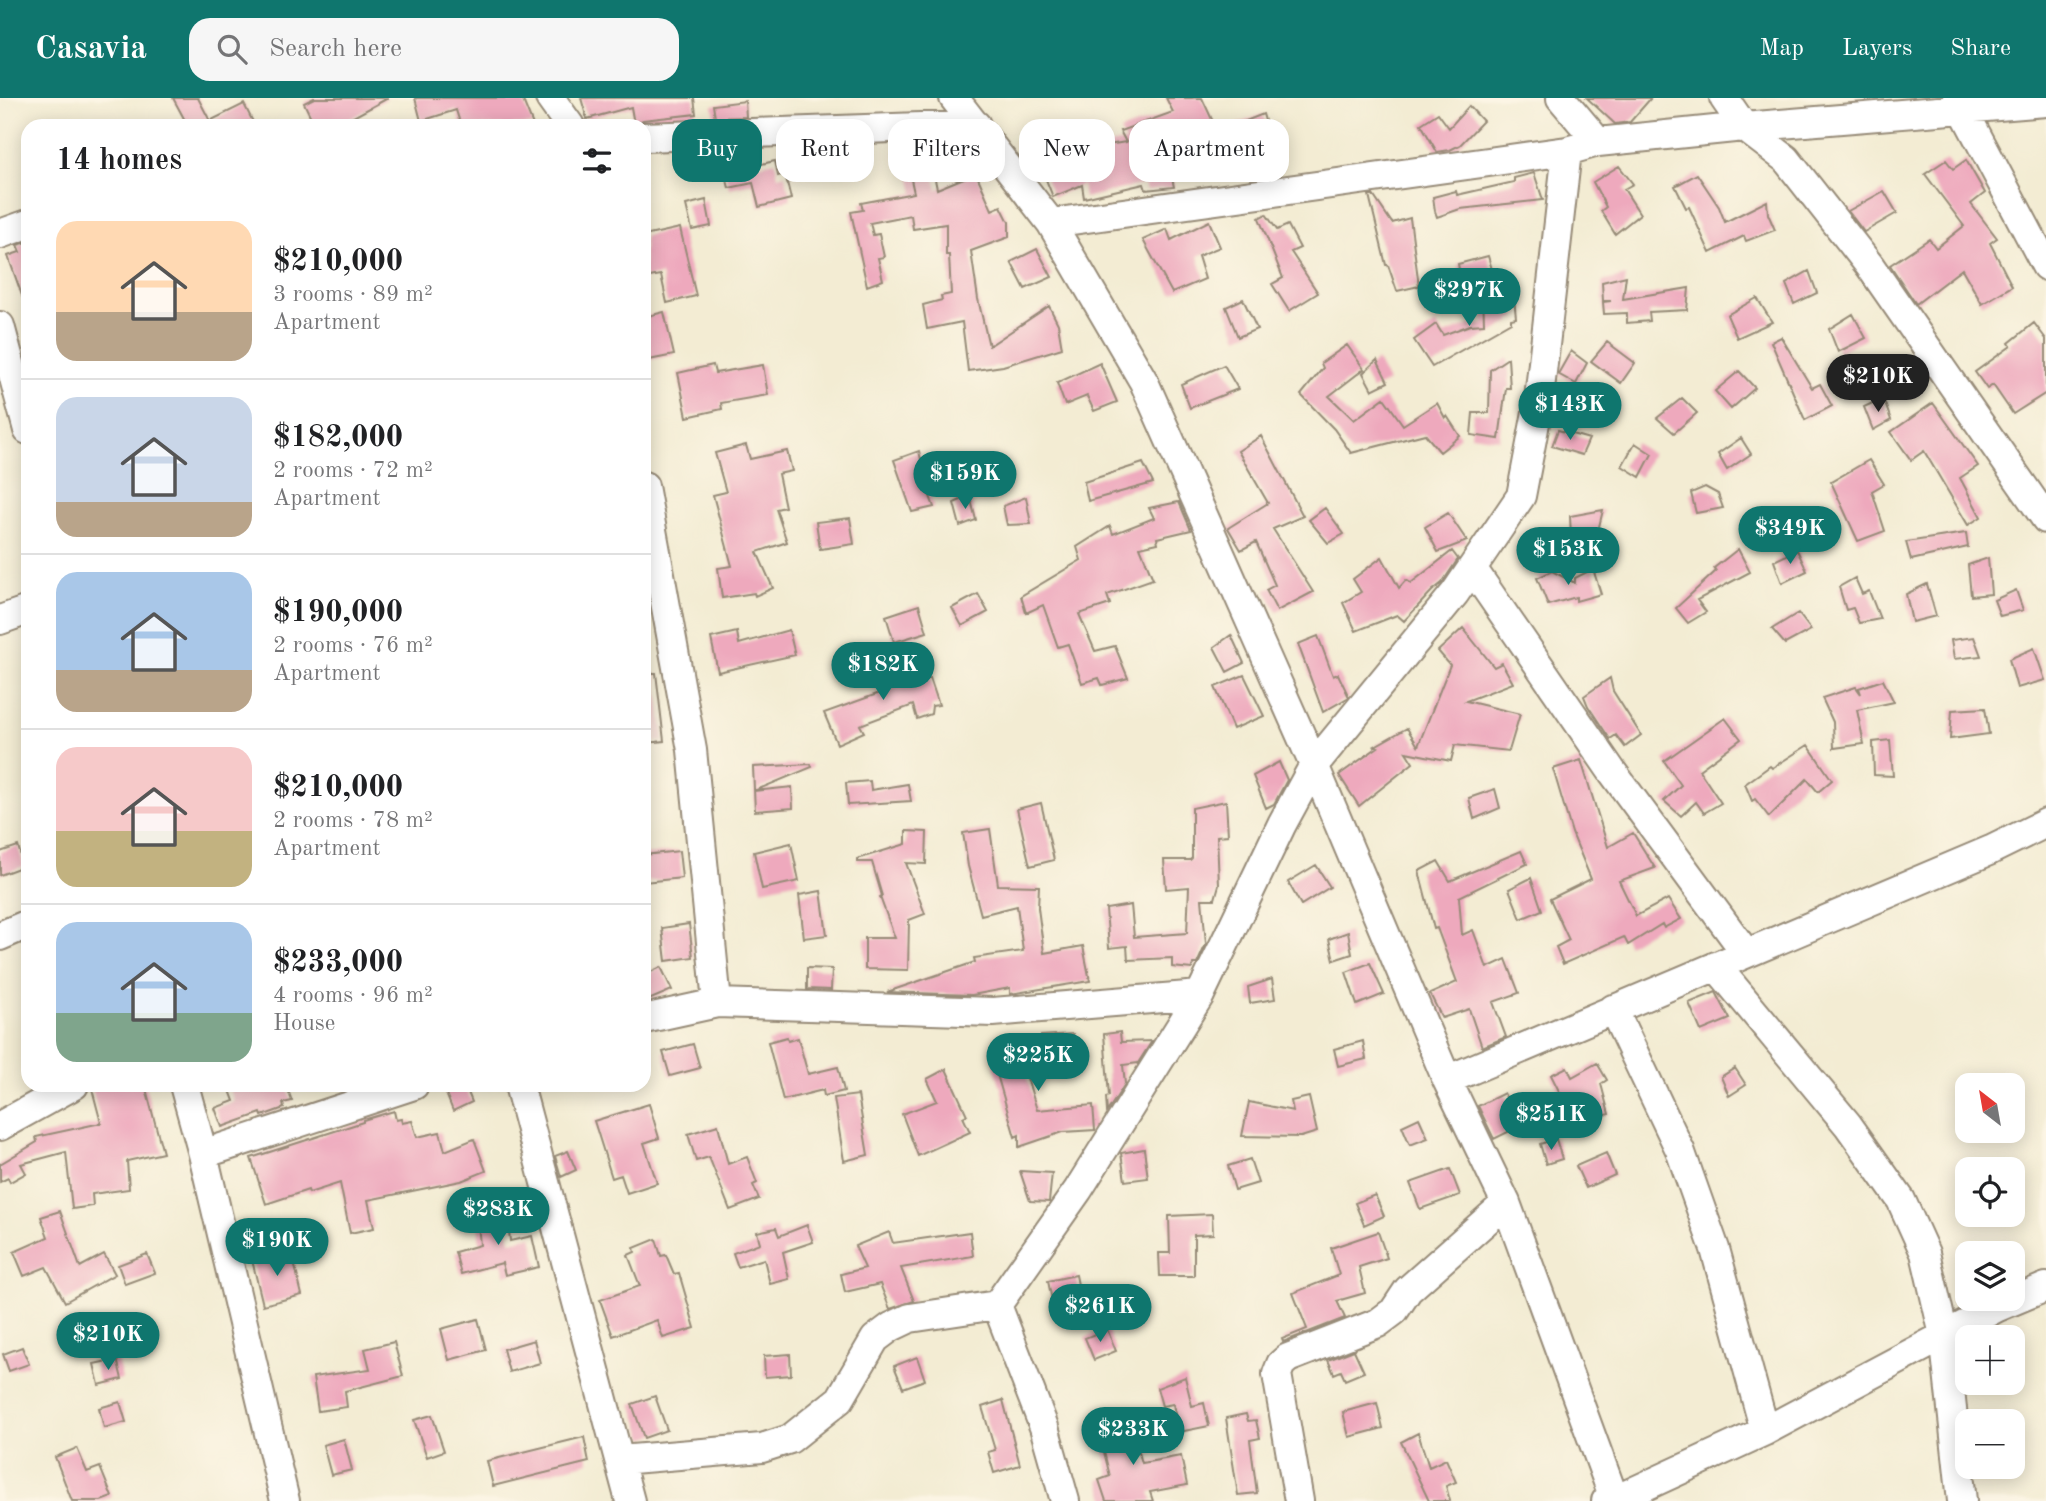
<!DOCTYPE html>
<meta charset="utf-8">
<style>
body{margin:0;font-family:"Old Standard TT",serif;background:#f6f6f6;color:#202124;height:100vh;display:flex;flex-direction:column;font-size:26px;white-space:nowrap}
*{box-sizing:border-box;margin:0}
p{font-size:23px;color:#757577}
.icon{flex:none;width:38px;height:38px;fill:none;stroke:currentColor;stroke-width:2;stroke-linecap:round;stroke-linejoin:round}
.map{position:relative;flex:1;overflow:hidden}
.panel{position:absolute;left:21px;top:21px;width:630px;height:973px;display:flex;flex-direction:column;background:#fff;border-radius:21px;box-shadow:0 4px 18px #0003}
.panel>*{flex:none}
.banner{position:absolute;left:672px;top:21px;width:665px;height:63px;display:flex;gap:14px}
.needle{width:46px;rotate:329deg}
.controls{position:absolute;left:1955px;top:975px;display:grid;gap:14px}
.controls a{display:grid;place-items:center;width:70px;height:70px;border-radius:14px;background:#fff;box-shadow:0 4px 18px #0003;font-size:35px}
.price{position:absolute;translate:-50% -60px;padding:0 16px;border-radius:24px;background:#0f766e;color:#fff;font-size:23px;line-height:46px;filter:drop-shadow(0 2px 4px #0008)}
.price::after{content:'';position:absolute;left:50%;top:42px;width:21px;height:16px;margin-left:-10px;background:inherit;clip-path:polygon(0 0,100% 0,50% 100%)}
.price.current{background:#222;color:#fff}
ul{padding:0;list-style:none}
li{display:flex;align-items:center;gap:21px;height:175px;padding:0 35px}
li+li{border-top:2px solid #e0e0e0}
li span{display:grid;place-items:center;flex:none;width:196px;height:140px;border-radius:21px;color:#555}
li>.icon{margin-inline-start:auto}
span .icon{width:84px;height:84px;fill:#fffc;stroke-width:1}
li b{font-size:30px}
h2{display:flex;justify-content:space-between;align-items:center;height:84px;padding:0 35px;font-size:30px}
.chip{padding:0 24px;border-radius:21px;background:#fff;box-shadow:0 4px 18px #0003;font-size:24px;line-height:63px}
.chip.current{background:#0f766e;color:#fff}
header{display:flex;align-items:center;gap:42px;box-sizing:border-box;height:98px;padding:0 35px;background:#0f766e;color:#fff}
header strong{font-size:33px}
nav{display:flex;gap:38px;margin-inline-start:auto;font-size:24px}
.search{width:490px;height:63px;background:#f6f6f6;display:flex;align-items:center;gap:18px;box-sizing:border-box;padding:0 24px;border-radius:21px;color:#757577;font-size:26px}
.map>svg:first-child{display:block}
.building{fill:#eea9bd}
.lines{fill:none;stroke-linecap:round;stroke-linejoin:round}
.minor-casing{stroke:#978b78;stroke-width:32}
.minor{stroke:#fff;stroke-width:28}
</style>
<header>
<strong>Casavia</strong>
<div class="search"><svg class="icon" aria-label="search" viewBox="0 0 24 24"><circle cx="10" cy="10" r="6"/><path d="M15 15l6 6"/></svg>Search here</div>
<nav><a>Map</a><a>Layers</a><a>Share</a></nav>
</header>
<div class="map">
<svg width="2046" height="1403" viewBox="0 0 2046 1403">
<rect width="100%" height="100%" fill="#fcf5e5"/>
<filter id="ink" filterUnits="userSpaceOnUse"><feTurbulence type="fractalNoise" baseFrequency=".0143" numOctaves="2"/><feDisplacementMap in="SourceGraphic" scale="14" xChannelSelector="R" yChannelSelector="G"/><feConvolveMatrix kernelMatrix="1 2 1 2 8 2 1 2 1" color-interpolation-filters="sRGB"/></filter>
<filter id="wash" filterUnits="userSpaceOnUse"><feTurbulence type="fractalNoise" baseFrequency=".00686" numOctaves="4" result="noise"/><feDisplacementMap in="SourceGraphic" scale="28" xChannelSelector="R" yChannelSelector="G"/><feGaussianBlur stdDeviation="1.57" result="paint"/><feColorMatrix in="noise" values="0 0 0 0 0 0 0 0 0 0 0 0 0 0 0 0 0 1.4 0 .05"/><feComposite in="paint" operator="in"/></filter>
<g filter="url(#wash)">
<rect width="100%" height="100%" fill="#f3ecd3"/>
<g id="blocks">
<path class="building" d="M173,0H198L210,23L244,6L255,28H188Z
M314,0H388L339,27L335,20L319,28H315L304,5Z
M415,0H522L533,27L461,28L456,12L421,23Z
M581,0H694L696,16L643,22L634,26L631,9L587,21Z
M1166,0H1202L1222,43L1203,51L1198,40L1164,45L1174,89L1146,92L1144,86L1084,100L1082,87L1053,99L1043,74L1083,54V51L1126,44L1120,33L1173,14Z
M1587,0H1651L1630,24L1615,26Z
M745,3L746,19L715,20L713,7Z
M1469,8L1483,23L1460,47L1450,52L1437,54L1421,26L1438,15L1449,30Z
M1263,16L1269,36L1233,48L1228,30Z
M931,62L937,91L976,75L992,112L1001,108L1009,124V139L971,153L978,201L989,248L1049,208L1058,226L1062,250L1003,268L968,273L962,224L927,231L923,207L942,202L941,198L951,196L949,157H946V126L913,131L911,117L870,125L873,137L879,136L884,159L878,160L883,182L867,188L851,114L863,112L861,105L914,95L908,68Z
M1946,62L1953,71L1966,62L1985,95L1971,106L1997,140L1990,145L2012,188L1982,206L1962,171L1916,206L1890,167L1929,141L1936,150L1964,128L1925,76Z
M775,63L778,78L785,76L791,101L759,109L753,85L729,90L725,74Z
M1619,68L1633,86L1624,91L1640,116L1615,136L1601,113L1606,109L1593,84Z
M1534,75L1543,102L1460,111L1437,119L1435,113L1433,99L1456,93L1457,97L1514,84V80Z
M1697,76L1719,109L1725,124L1767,103L1768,116L1775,132L1746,143L1744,138L1710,155L1689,109L1686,110L1675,88Z
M1884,93L1897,115L1864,134L1848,113Z
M1369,97H1373L1392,125L1410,120L1419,188L1397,193L1388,167H1386Z
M706,102L711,128L692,132L686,107Z
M1266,116L1277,132L1288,127L1300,150L1291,154L1318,195L1289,213L1272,186L1283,180L1259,120Z
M1209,123L1220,149L1198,158L1205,181L1172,195L1143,142L1167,131L1171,142Z
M680,130L696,198L667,205L661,177L644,180V138Z
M28,144V206H25L8,158L20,154L17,147Z
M1037,151L1052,179L1025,191L1011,164Z
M1488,158L1496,185L1463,193L1458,166Z
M1809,173L1817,195L1794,206L1786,186Z
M1626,178L1623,201L1689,190L1687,212L1649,214L1650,223L1627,225V215L1604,216L1603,204L1611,203H1603L1602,184Z
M1513,189L1516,220L1511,221V224L1432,269L1414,242L1436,226L1443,237L1470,227L1484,226L1483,193Z
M1757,200L1772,224L1737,240L1727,217Z
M1243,201L1257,231L1238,239L1226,209Z
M664,214L674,257L644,263V219Z
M1853,216L1866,240L1838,254L1829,231Z
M2034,225L2046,241V295L2013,316L1993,287L1987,291L1975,274L2011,248L2009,245Z
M1781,239L1812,290L1820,286L1832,308L1805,322L1771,244Z
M1607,244L1635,265L1621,285L1591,263Z
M1347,247L1364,271L1329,298L1354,322L1384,300L1403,327L1437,305L1445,320L1447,318L1460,338L1440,354L1425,336L1351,355L1334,331L1301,297L1323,270L1321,265Z
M1571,253L1587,265L1576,286L1558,276Z
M1508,260L1510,290H1506L1499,341L1471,337L1473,315H1489L1490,272Z
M1377,262L1388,284L1372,292L1363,275Z
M1100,265L1117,304L1094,313L1087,298L1065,307L1057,285Z
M713,267L715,275L763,267L768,297L721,305L722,311L687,319L678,275Z
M1224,267L1238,291L1190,310L1181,286Z
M1739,273L1755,290L1731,311L1715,293Z
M1682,300L1697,315L1674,335L1657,320Z
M1883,300L1891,322L1873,332L1864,309Z
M1933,305L1978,368L1960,380L1981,419L1968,427L1924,353L1911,362L1891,334Z
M1558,332L1589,341L1582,357L1552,348Z
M1261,338L1303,418L1273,431L1313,494L1277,513L1266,492L1275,487L1256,444L1241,452L1228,430L1268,405L1238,353Z
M1741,340L1751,356L1727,372L1718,356Z
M1635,345L1652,356L1640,379L1622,368Z
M746,347L750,361L787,353L792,373L778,376L785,409L776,411L787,444L757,454L773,490L755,498L754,495L722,500L718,470L732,468L713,397L726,394L715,355Z
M919,353L923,370L920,371L934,409L912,414L894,362Z
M1869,362L1884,386L1872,393L1885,433L1858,443L1831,384Z
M1143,365L1153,385L1088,403L1084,384Z
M1705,389L1718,396L1723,410L1696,415L1691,395Z
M970,398L976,422L960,428L954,405Z
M1026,399L1031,426L1007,427L1003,408Z
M1179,404L1191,432L1157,440L1158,445L1140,449L1153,481L1107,497L1110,506L1079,516L1095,553L1115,548L1128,580L1102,587L1099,580L1082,585L1068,546L1058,549L1043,507L1026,515L1021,498L1081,462L1077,449L1110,428L1113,436L1154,420L1149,410Z
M1325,410L1344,436L1328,445L1309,422Z
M1603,412L1598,433L1571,438L1570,418Z
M1448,415L1467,443L1438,454L1425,429Z
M850,420L854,446L820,451L816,424Z
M1966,435L1968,449L1911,462L1906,444Z
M1738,451L1750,474L1697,502L1706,514L1688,525L1676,510L1716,473L1714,470Z
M1797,452L1807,473L1782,485L1774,463Z
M1452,453L1458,461L1442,485L1432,493L1404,523L1397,517L1356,533L1343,505L1361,494L1353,481L1382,459L1399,490L1406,482L1411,485Z
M1988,460L1991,496L1971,498L1968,467Z
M1593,471L1601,496L1576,503V499L1548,507L1537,480L1552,473L1575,485V480Z
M1855,480L1862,496L1869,493L1880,521L1859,525L1853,510L1846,512L1839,489Z
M1927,486L1936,518L1912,524L1906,496Z
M2016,492L2023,512L2000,518L1994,502Z
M978,496L988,514L962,528L952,510Z
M919,507L927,534L894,544L886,518Z
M1798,515L1811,532L1785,546L1772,531Z
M1463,530L1494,569L1502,565L1513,585L1466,603L1520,616L1509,653L1455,647L1451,663L1406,654L1413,665L1359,708L1339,677L1378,649L1375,648L1407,630L1418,648L1450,567L1438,553Z
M789,532L795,557L718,574L711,540L737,534L739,546Z
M1231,537L1244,565L1227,574L1214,549Z
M1318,538L1333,578L1338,576L1349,599L1323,614L1298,546Z
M1974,539L1981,558L1954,561L1951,542Z
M2034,550L2045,582L2017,590L2009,561Z
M901,561L909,587L930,580L939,607L932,608L931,616L917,621L913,607L860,627L864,634L837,646L824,615L880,595L873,570Z
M644,575H656L664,643L647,645L644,623Z
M1244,577L1264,618L1233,631L1215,589Z
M1610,580L1613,593L1641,637L1625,649L1616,637L1610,641L1588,608L1584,598Z
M1883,582L1894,604L1857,612L1864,646L1834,650L1833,624L1822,600L1856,589L1861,596L1859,590Z
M1985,610L1989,636L1950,641L1952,612Z
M1725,620L1741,641L1699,672L1721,705L1704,715L1696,704L1681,718L1664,703L1681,687L1664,663Z
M1890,642L1893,678L1874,677L1873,644Z
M1808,647L1832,682L1818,694L1807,681L1769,719L1755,701L1752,703L1745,686L1770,668L1772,670Z
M1581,662L1608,749L1633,735L1655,770L1619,783L1636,818L1668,801L1681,821L1664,830L1662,826L1628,847L1624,839L1563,866L1556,849L1569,842L1550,801L1591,781L1572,735L1553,671Z
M1279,664L1287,682L1274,706L1266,710L1253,678Z
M811,666L812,669L754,693L792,689L793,710L755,713L753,669Z
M870,683L871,692L908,686L911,703L848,707L846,685Z
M1495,691L1500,710L1474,721L1469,700Z
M1226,703L1228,737L1217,738L1219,787L1215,801H1202L1206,846L1197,866H1193L1192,871L1172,869V860L1128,862L1127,848L1109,850L1106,811L1131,807L1134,839L1187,835L1189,789L1166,791L1164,762H1190L1192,760V710Z
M1041,705L1054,762L1030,768L1017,711Z
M990,731L998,787L1039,788L1038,810L1044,855L1083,848L1090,883L1010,896V890L972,897L887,894L975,864L974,860L1023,853L1017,808L981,817L968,768L963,735Z
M906,733L927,734L926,766L906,765L925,816L909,822L908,872L865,871V840H895L880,799L882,798L872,764H857V761L906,746Z
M791,745L799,783L762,791L754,754Z
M18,748L24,768L0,777V754Z
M679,753L682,780L644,784V757Z
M1521,753L1527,766L1459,799L1462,837L1473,832L1487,870L1506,861L1519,895L1493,904L1506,939L1482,949L1469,911L1442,920L1430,896L1457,884L1437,830L1434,831L1419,773L1438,763L1450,783Z
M1316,767L1330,789L1301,807L1288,784Z
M1531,780L1542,812L1521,821L1509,791Z
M821,793L827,837L804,840L799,797Z
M689,826L693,859L666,863L662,830Z
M1348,834L1352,856L1334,862L1329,841Z
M1370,865L1384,896L1357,907L1346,874Z
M661,869L672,892L644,904V877Z
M807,870L832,871L831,892L807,891Z
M1272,881L1275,901L1250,905L1248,889Z
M1716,894L1730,921L1701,933L1689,905Z
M1120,934L1121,944L1152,943L1138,965L1123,967L1125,986L1107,1014L1106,999L1109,998L1104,936Z
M1073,936L1074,961L1022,964L1037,1012L1093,1007L1095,1032L1063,1034L1019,1049V1037L1015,1039L992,959L1042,945L1041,938Z
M787,939L788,943L798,940L808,976L838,969L844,993L824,998L823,992L783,1002L768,944Z
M1363,943L1366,961L1338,968L1334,951Z
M693,946L700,970L670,978L663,954Z
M1597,965L1607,982L1601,986L1609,1016L1575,1025L1551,977L1567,969L1572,979Z
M1735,970L1746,987L1729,998L1721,979Z
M946,971L967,1017L963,1019L970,1034L918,1058L902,1016L937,1003L927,981Z
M91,987H145L163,1055L127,1063L129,1091L92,1096L93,1108L72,1111L66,1054L21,1066L26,1075L10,1084L8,1080L0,1084V1066L37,1044L36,1039L101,1025Z
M228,987H286L292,1003L283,1005L284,1010L262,1018L261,1015L222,1029L215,1010L234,1003Z
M458,987H465L472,1004L453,1013L445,993Z
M1504,995L1520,1028L1494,1041L1478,1008Z
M858,997L868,1057L844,1063L834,1000Z
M1309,999L1317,1034L1301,1039L1242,1038L1249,1004L1293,1013L1291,1003Z
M649,1006L659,1040L644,1045L657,1085L627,1095L621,1077L612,1080L594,1023Z
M394,1013L396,1022L401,1021L402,1025L412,1023L417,1039L440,1034L445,1053L474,1041L486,1073L461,1083L368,1102L374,1130L350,1135L340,1085L309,1095L308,1092L266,1106L251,1060L363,1024V1022Z
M1419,1020L1428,1040L1410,1047L1402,1028Z
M718,1027L728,1066L747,1059L757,1085L753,1087L759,1101L730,1112L709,1059L696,1063L688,1036Z
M1556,1041L1562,1061L1546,1066L1540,1046Z
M1144,1051L1148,1080L1125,1083L1121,1055Z
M568,1053L576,1072L561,1079L555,1058Z
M1606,1055L1615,1077L1586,1090L1576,1068Z
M1250,1061L1258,1085L1235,1092L1228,1068Z
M1450,1071L1460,1097L1420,1111L1410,1085Z
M1020,1073L1052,1075L1049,1104L1030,1103Z
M1375,1097L1384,1118L1364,1127L1355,1105Z
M507,1112L510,1143L532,1138L539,1169L505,1177L502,1165L461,1176L455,1154L480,1147L477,1115Z
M60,1113L80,1169L104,1156L115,1176L65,1204L46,1169L24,1178L14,1154L48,1139L41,1119Z
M1212,1116L1213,1136L1194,1137V1178H1160L1159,1155H1170L1169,1118Z
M807,1127L813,1144L783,1154L789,1181L770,1186L764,1161L738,1169L733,1155L760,1145L757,1134L776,1130L779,1138Z
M889,1134L893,1145L970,1134L973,1158L901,1170L914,1203L890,1211L880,1186L845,1194L841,1176L865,1170L855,1148Z
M1378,1134L1387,1160L1359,1169L1365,1195L1337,1203L1345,1220L1283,1244L1282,1241L1307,1231L1293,1195L1339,1177L1331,1150Z
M656,1141L661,1158L666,1157L674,1176L679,1175L695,1230L663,1240L657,1222L613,1238L600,1202L640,1188L628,1157L635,1154L634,1150Z
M291,1152L302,1197L263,1207L252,1162Z
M147,1156L155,1175L125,1186L118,1167Z
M1076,1177L1082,1207L1054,1212L1048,1183Z
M478,1221L486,1252L449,1262L441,1231Z
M1107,1231L1116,1253L1094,1262L1085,1240Z
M534,1242L540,1265L509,1274L503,1251Z
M394,1244L403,1278L345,1293L347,1309L318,1313L313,1279L370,1271L365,1251Z
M22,1249L29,1266L9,1273L3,1256Z
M1354,1252L1364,1274L1345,1282L1341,1273L1334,1276L1328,1262Z
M790,1256L791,1277L765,1279L764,1258Z
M917,1259L925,1282L903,1290L894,1268Z
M117,1261L122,1281L99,1287L94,1266Z
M1185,1279L1192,1308L1204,1305L1209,1328L1179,1334L1173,1306L1162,1308L1157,1290Z
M655,1298L667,1332L644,1340L632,1306Z
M1003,1302L1020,1367L994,1375L988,1354L995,1352L982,1309Z
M120,1304L126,1324L104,1330L99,1310Z
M1377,1305L1383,1330L1349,1339L1343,1314Z
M1117,1315L1129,1346L1136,1344L1142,1365L1181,1358L1187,1387L1150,1394L1153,1403H1106L1099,1382L1110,1378L1104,1354L1093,1324Z
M1246,1316L1248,1323L1256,1322L1260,1340L1250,1342L1257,1395L1238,1397L1226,1320Z
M432,1317L444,1353L427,1359L414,1322Z
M1418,1335L1429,1369L1446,1361L1456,1384L1446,1388L1450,1403H1429L1401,1344Z
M584,1339L589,1364L493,1388L487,1363Z
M344,1341L352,1372L331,1377L323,1347Z
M77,1350L87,1374L100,1369L112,1399L101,1403H72L55,1359Z"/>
</g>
</g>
<g filter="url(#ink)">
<use href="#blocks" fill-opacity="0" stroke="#978b78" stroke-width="2"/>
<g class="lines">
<defs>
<path id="minor" d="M550,0L570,28
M954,0L1051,125L1144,284L1314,667L1447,982L1506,1105L1615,1403
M1561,0L1598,44
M1724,0L1744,29L1786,61L1870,168L2046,421
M1957,0L2046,168
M644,39L976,27
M1051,125L1567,53L1598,44L1744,29L2046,4
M0,136L28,126
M0,228L28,332
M644,388L692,652L717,905
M1472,470L1611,672L1746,855
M0,522L28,512
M0,838L28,826
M1716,868L1848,1027L1901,1102L1925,1155L1944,1237L1962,1403
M1613,911L1680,1052L1715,1151L1765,1333
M644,921L717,905L993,914L1200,897
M1447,982L1991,752L2046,725
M184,987L203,1056L285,1403
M519,987L630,1403
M0,1028L74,987
M203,1056L414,987
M997,1207L1044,1329L1065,1403
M620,1362L762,1350L790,1341L840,1301L875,1241L891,1229L910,1220L997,1207L1078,1092L1200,897L1282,726L1314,667L1455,495L1521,398L1538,309L1567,53
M1299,1403L1277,1276L1281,1266L1288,1260L1378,1225L1394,1213L1408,1192L1506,1105
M1606,1403L1615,1402L1765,1333L1998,1209L2046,1189"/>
</defs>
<use href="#minor" class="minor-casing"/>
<use href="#minor" class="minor"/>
</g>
</g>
</svg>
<div class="controls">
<a><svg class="needle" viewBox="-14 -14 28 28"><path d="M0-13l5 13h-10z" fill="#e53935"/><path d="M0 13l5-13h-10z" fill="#757577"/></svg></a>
<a><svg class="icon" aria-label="locate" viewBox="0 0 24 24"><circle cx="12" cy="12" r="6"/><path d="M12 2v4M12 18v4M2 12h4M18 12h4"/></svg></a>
<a><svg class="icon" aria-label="layers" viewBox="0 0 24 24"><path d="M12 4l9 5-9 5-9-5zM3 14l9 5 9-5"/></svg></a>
<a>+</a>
<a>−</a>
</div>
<b class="price" style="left:1469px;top:230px">$297K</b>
<b class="price current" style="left:1878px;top:316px">$210K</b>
<b class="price" style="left:1570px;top:344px">$143K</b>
<b class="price" style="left:965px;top:413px">$159K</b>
<b class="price" style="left:1790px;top:468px">$349K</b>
<b class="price" style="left:1568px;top:489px">$153K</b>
<b class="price" style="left:883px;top:604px">$182K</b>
<b class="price" style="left:1038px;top:995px">$225K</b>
<b class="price" style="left:1551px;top:1054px">$251K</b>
<b class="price" style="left:498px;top:1149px">$283K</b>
<b class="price" style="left:277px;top:1180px">$190K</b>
<b class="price" style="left:1100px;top:1246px">$261K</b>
<b class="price" style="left:108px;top:1274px">$210K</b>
<b class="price" style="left:1133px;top:1369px">$233K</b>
<div class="banner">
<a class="chip current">Buy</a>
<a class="chip">Rent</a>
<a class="chip">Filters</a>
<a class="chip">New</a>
<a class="chip">Apartment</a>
</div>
<section class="panel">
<h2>14 homes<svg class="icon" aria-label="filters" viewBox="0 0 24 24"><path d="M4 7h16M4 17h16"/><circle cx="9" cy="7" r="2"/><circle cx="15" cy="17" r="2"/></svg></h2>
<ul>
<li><span style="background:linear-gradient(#ffd9b3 65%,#b9a48a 0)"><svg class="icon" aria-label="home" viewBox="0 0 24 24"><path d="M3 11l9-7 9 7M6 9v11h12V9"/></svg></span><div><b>$210,000</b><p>3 rooms · 89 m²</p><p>Apartment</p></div></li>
<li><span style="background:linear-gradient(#c9d6e8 75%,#b9a48a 0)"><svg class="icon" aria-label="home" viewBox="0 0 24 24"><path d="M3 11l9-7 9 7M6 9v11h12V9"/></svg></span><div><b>$182,000</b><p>2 rooms · 72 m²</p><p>Apartment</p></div></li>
<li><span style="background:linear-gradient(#a9c7e8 70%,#b9a48a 0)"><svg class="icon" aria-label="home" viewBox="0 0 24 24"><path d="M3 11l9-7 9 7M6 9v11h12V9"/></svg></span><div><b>$190,000</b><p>2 rooms · 76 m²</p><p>Apartment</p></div></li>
<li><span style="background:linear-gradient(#f6c9c9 60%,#c2b280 0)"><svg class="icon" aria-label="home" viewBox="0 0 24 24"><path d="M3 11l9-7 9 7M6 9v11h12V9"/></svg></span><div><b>$210,000</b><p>2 rooms · 78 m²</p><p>Apartment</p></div></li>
<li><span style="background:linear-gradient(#a9c7e8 65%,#7fa58c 0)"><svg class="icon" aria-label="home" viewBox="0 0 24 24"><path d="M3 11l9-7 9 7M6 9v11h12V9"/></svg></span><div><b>$233,000</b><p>4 rooms · 96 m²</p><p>House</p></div></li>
</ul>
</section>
</div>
